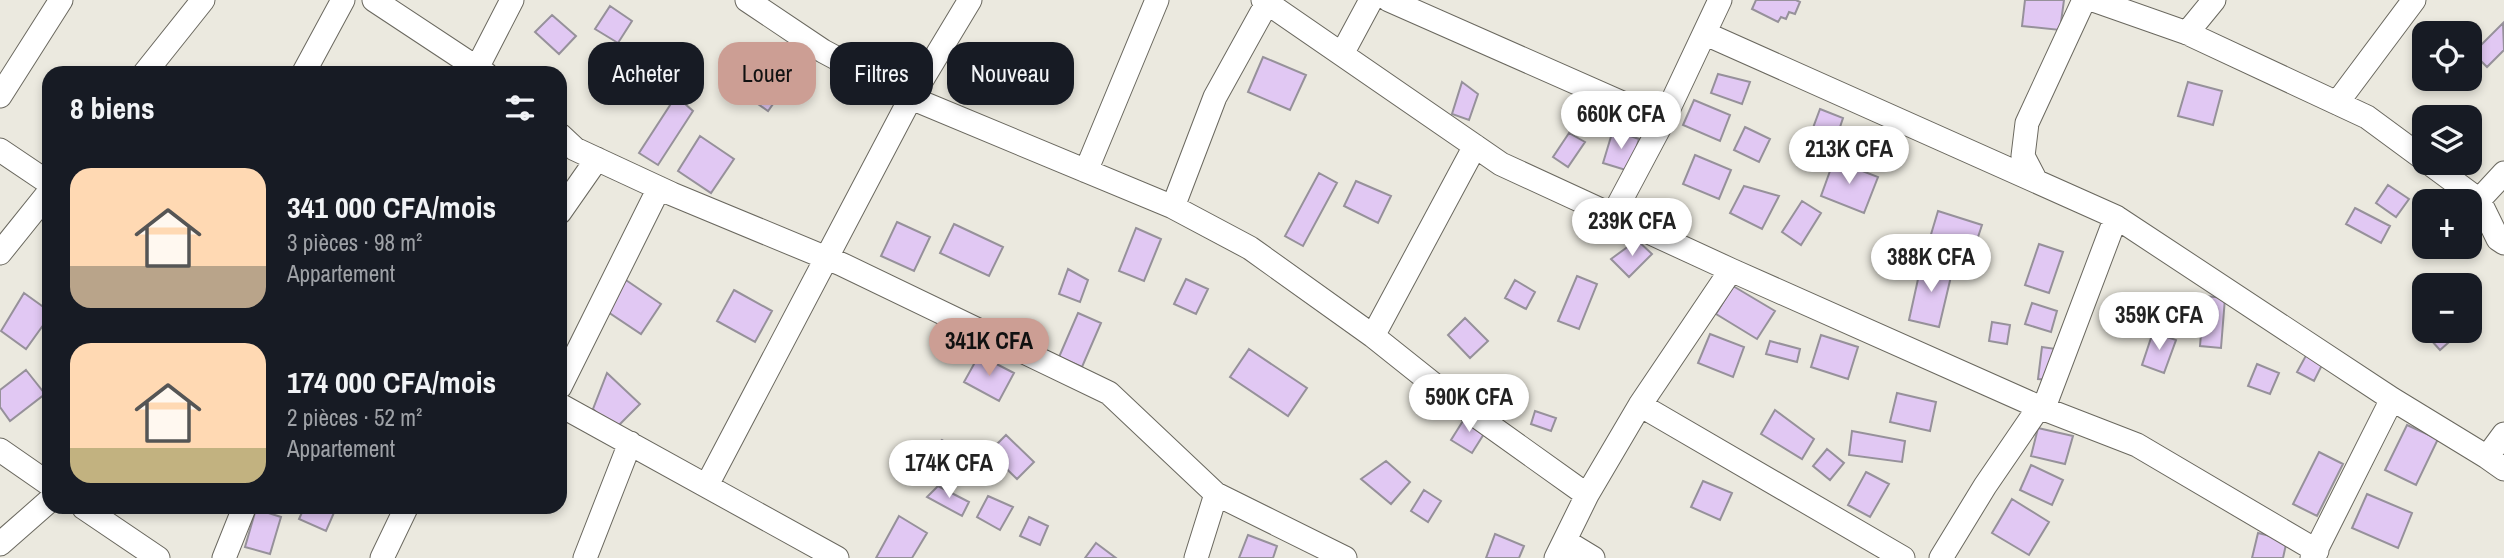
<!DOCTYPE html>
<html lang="fr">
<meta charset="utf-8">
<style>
body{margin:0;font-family:"Archivo Narrow",sans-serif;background:#20242c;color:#f1f3f6;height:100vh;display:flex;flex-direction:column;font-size:26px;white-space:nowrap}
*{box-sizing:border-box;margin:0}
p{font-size:23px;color:#9ea1a6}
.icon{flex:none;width:38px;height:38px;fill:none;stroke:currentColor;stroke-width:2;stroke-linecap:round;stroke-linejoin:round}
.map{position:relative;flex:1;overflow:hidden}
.details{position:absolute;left:42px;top:66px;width:525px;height:448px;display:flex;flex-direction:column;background:#171b24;border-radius:21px;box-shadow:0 4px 10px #0003}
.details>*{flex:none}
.guide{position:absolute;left:588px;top:42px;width:665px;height:63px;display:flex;gap:14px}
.controls{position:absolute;left:2412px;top:21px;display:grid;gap:14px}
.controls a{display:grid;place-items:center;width:70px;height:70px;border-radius:14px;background:#171b24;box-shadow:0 4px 10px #0003;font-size:35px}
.price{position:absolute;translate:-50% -60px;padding:0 16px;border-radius:24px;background:#fff;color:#222;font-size:23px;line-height:46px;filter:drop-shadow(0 2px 4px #0008)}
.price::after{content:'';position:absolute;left:50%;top:42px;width:21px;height:16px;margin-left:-10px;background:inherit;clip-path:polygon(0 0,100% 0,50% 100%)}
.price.selected{background:#cc9e94;color:#111}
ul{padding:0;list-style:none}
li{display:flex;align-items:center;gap:21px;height:175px;padding:0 28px}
li span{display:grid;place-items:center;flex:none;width:196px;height:140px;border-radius:21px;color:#555}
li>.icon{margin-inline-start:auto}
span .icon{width:84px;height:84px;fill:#fffc;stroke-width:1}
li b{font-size:30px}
h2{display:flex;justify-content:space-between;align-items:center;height:84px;padding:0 28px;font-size:30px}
.chip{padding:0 24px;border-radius:21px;background:#171b24;box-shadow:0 4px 10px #0003;font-size:24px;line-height:63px}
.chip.selected{background:#cc9e94;color:#111}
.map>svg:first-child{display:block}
.building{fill:#e1c8f3;stroke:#96919a;stroke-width:2}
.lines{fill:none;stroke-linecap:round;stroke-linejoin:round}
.minor-casing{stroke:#6a685f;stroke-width:25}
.minor{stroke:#fff;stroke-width:23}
</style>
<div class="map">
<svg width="2504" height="558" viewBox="0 0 2504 558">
<rect width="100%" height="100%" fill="#ebe9df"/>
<path class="building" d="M1756,0H1796L1800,2L1795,14L1789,12L1786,19L1781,17L1778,22L1752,9Z
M2025,0H2064L2060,30L2022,26Z
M610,6L632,21L618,43L595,29Z
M552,15L576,36L559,54L535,32Z
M2503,23L2504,50L2487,67L2473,53Z
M784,45L805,59L768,111L748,97Z
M1263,57L1306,75L1290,110L1248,92Z
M1718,74L1750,82L1742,104L1711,93Z
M1462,82L1478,94L1469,120L1452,114Z
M2188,82L2222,91L2213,125L2178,116Z
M676,96L693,111L658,165L639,153Z
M1694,100L1730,115L1720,141L1683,125Z
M1820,109L1843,118L1834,145L1810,136Z
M1745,127L1770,139L1759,162L1734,150Z
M1613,130L1639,139L1629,171L1603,163Z
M1569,133L1585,142L1568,167L1553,157Z
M700,136L734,159L711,193L678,171Z
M1695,155L1731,170L1719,199L1683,184Z
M1834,160L1878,177L1864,213L1821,196Z
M1319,173L1337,183L1303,246L1285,236Z
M1356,181L1391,196L1378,223L1344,206Z
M2388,185L2409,199L2396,217L2376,203Z
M1744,186L1779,196L1762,229L1730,213Z
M1802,201L1821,213L1801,245L1782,232Z
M2355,208L2390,226L2381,243L2346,224Z
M1938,211L1982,225L1972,255L1929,241Z
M897,222L930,237L914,271L881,256Z
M954,224L1003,247L989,276L940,253Z
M1136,228L1161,239L1144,281L1119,271Z
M1637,240L1652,254L1629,277L1611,259Z
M2039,244L2063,252L2049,293L2025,285Z
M1922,261L1953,268L1939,327L1909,320Z
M1068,269L1088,280L1080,302L1059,294Z
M620,276L661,304L641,334L599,306Z
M1577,276L1597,284L1579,329L1558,321Z
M1186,279L1208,289L1196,314L1174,304Z
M1515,280L1535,292L1526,309L1505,298Z
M1733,286L1775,311L1757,339L1716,314Z
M734,290L772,311L755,342L717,321Z
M24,293L49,311V317L26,349L1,331Z
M2204,296L2225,298L2221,348L2200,346Z
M2032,303L2057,311L2051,332L2025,324Z
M1078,313L1101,323L1082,367L1059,357Z
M1465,318L1488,341L1470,358L1448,335Z
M1992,322L2010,325L2007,344L1989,341Z
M2424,328V331H2453L2457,335L2440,350L2422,330Z
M2153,332L2176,340L2164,373L2142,365Z
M1710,334L1744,347L1733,377L1698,363Z
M1821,335L1858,347L1848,379L1811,367Z
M1770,341L1800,349L1797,362L1766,354Z
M2042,347L2056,349L2052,380L2038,379Z
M1249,349L1307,388L1288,416L1230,377Z
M2309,350L2325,359L2314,381L2297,372Z
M979,355L1014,373L999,401L964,382Z
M2257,364L2279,373L2270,394L2248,386Z
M26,370L45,394L10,421L0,407V390Z
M607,373L640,404L614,430L593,409Z
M1897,393L1936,402L1930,431L1890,422Z
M1775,410L1814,439L1802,459L1761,434Z
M1535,411L1556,418L1551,431L1531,424Z
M1466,416L1487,429L1472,453L1451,440Z
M2407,425L2438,439L2416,485L2385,470Z
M2038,428L2073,436L2065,464L2031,456Z
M1852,431L1905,441L1902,462L1849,455Z
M1006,435L1034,462L1017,479L989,452Z
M942,440L974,458L962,479L923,456Z
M1827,449L1844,463L1830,480L1813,466Z
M2319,452L2343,464L2317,516L2293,504Z
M1386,461L1410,482L1391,504L1361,479Z
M2031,465L2063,480L2052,505L2020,490Z
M1866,472L1889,484L1870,517L1848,505Z
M1703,481L1732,493L1720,520L1691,507Z
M938,486L969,502L962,516L927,497Z
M1424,490L1441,501L1428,522L1411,511Z
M2367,494L2412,513L2398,548L2352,528Z
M988,496L1013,507L1000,530L977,517Z
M2012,499L2049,522L2029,555L1992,533Z
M304,508H336L326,531L299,519Z
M256,509L281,517L270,554L245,547Z
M899,516L927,533L912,558H876Z
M1029,517L1048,526L1040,545L1020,536Z
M2258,533L2287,540L2283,558H2252Z
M1495,534L1524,546L1519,558H1486Z
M1248,535L1277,546L1273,558H1239Z
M1096,543L1116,558H1085Z"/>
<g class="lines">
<defs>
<path id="minor" d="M374,0L486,74
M747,0L823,51L911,98L1173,207L1250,248L1373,336L1447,395L1587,495
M1263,0L1501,164L1731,270L2039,407L2137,445L2317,551
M1389,0L1663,121
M2093,0L2187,33L2367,117L2424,159
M2187,33L2214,0
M1706,34L2116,217L2392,399L2487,457L2504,469
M1342,54L1371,0
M477,68L512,0
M144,74L203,0
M303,74L343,0
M0,96L61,0
M2337,103L2414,0
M560,135L575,149L672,194L841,264L1109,393L1216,494L1345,558
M0,150L49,183
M2429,163L2479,200L2498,239L2504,243
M1086,171L1157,0
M2036,181L2023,156L2027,123L2084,0
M2479,200L2504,173
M1173,207L1215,97L1267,3
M560,212L597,159
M1613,215L1663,121L1720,0
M0,253L49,192
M1373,336L1475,146
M560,387L659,188
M560,405L837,558
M1640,405L1903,558
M0,450L49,484
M2487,457L2504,434
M707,485L908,103L970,0
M84,508L158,558
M1565,541L1593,558
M0,544L49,501
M224,558L244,508
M382,558L406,508
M585,558L630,443
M1196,558L1216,494
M1556,558L1587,495L1640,405L1731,270
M1941,558L1985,486L2039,407L2046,402L2116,217
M2312,558L2392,399"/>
</defs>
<use href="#minor" class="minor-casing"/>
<use href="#minor" class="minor"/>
</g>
</svg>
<div class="controls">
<a><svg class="icon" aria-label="locate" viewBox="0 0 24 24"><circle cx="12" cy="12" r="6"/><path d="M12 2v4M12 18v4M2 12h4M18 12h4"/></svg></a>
<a><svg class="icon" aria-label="layers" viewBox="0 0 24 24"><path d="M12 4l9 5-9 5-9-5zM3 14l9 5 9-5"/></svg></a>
<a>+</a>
<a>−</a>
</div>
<b class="price" style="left:1621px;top:151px">660K CFA</b>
<b class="price" style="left:1849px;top:186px">213K CFA</b>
<b class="price" style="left:1632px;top:258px">239K CFA</b>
<b class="price" style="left:1931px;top:294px">388K CFA</b>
<b class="price" style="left:2159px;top:352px">359K CFA</b>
<b class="price selected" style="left:989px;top:378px">341K CFA</b>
<b class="price" style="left:1469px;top:434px">590K CFA</b>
<b class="price" style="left:949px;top:500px">174K CFA</b>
<div class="guide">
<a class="chip">Acheter</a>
<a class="chip selected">Louer</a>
<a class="chip">Filtres</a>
<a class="chip">Nouveau</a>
</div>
<section class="details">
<h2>8 biens<svg class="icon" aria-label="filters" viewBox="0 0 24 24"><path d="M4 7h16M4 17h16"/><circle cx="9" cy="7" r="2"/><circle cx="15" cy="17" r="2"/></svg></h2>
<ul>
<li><span style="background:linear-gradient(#ffd9b3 70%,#b9a48a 0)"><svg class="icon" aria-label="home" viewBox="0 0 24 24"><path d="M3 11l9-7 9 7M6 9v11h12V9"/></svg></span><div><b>341 000 CFA/mois</b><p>3 pièces · 98 m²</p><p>Appartement</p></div></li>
<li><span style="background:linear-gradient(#ffd9b3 75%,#c2b280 0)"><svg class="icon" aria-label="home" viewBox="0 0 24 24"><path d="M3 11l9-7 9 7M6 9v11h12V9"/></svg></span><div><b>174 000 CFA/mois</b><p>2 pièces · 52 m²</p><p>Appartement</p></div></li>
</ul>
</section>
</div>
